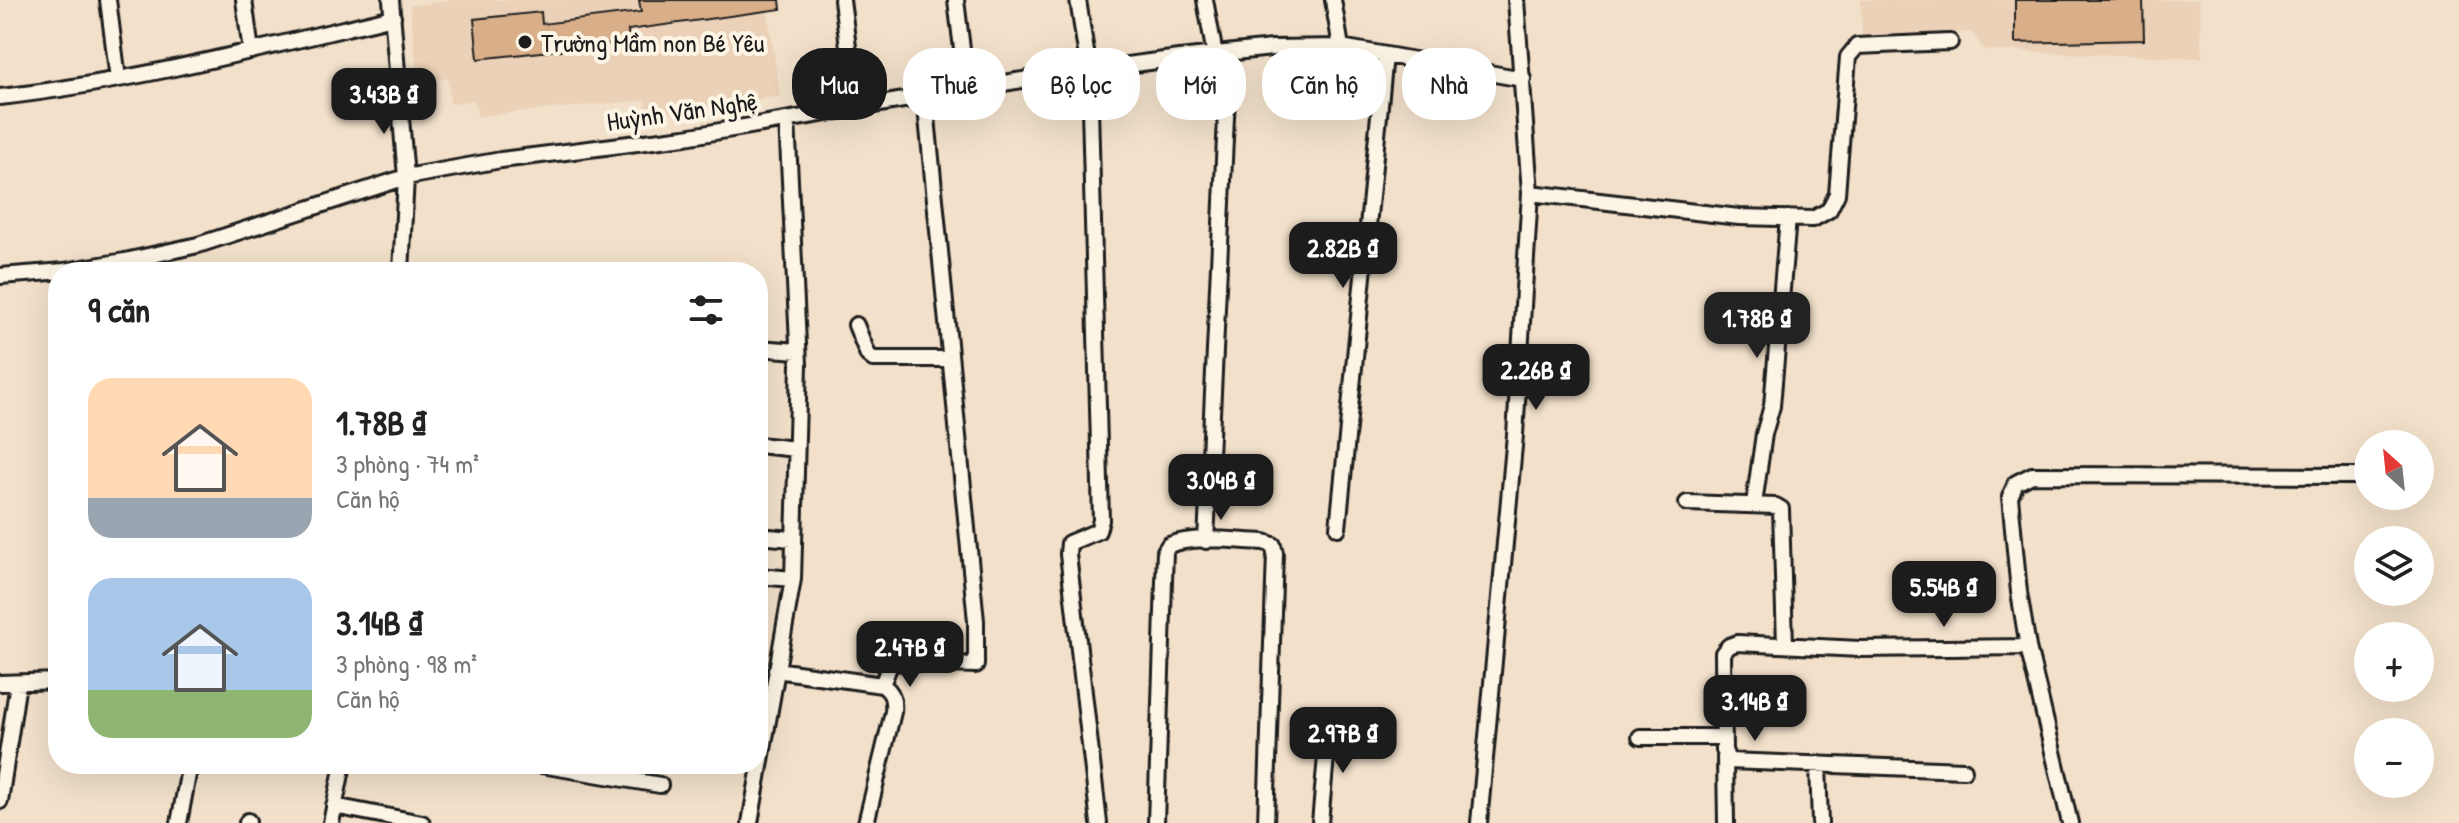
<!DOCTYPE html>
<html lang="vi">
<meta charset="utf-8">
<style>
body{margin:0;font-family:"Patrick Hand",sans-serif;background:#f2f2f2;color:#222;height:100vh;display:flex;flex-direction:column;font-size:30px;white-space:nowrap}
*{box-sizing:border-box;margin:0}
p{font-size:26px;color:#767676}
.icon{flex:none;width:44px;height:44px;fill:none;stroke:currentColor;stroke-width:2;stroke-linecap:round;stroke-linejoin:round}
.map{position:relative;flex:1;overflow:hidden}
.panel{position:absolute;left:48px;top:262px;width:720px;height:512px;display:flex;flex-direction:column;background:#fff;border-radius:32px;box-shadow:0 8px 32px #0002}
.panel>*{flex:none}
.hud{position:absolute;left:792px;top:48px;width:760px;height:72px;display:flex;gap:16px}
.needle{width:52px;rotate:333deg}
.buttons{position:absolute;left:2354px;top:430px;display:grid;gap:16px}
.buttons a{display:grid;place-items:center;width:80px;height:80px;border-radius:50%;background:#fff;box-shadow:0 8px 32px #0002;font-size:40px}
.price{position:absolute;translate:-50% -68px;padding:0 18px;border-radius:16px;background:#1c1c1c;color:#fff;font-size:26px;line-height:52px;filter:drop-shadow(0 2px 4px #0008)}
.price::after{content:'';position:absolute;left:50%;top:48px;width:24px;height:18px;margin-left:-12px;background:inherit;clip-path:polygon(0 0,100% 0,50% 100%)}
.price.current{background:#222;color:#fff}
ul{padding:0;list-style:none}
li{display:flex;align-items:center;gap:24px;height:200px;padding:0 40px}
li span{display:grid;place-items:center;flex:none;width:224px;height:160px;border-radius:24px;color:#555}
li>.icon{margin-inline-start:auto}
span .icon{width:96px;height:96px;fill:#fffc;stroke-width:1}
li b{font-size:34px}
h2{display:flex;justify-content:space-between;align-items:center;height:96px;padding:0 40px;font-size:34px}
.tag{padding:0 28px;border-radius:32px;background:#fff;box-shadow:0 8px 32px #0002;font-size:28px;line-height:72px}
.tag.current{background:#1c1c1c;color:#fff}
.map>svg:first-child{display:block}
.built{fill:#ead1b7}
.building{fill:#d9af8a;stroke:#1c1c1c;stroke-width:2}
.lines{fill:none;stroke-linecap:round;stroke-linejoin:round}
.street-casing{stroke:#1c1c1c;stroke-width:20}
.street{stroke:#fcf5e5;stroke-width:14}
.poi-dot{fill:#1c1c1c;stroke:#fcf5e5;stroke-width:3}
.labels{text-anchor:middle;dominant-baseline:central;stroke-width:8;stroke-linejoin:round;paint-order:stroke}
.poi-label{font-size:26px;fill:#1c1c1c;stroke:#fcf5e5;text-anchor:start}
.street-label{font-size:26px;fill:#1c1c1c;stroke:#fcf5e5}
</style>
<div class="map">
<svg width="2459" height="823" viewBox="0 0 2459 823">
<rect width="100%" height="100%" fill="#f2e0ca"/>
<filter id="ink" filterUnits="userSpaceOnUse"><feTurbulence type="fractalNoise" baseFrequency=".0125" numOctaves="2"/><feDisplacementMap in="SourceGraphic" scale="16" xChannelSelector="R" yChannelSelector="G"/><feConvolveMatrix kernelMatrix="1 2 1 2 8 2 1 2 1" color-interpolation-filters="sRGB"/></filter>
<g filter="url(#ink)">
<path class="built" d="M450,0H766L780,96L648,115L645,100L478,116L474,100L450,104L448,78L418,82L410,6Z
M1861,0H2199L2202,58L1984,50L1972,32L1862,37Z"/>
<path class="building" d="M639,0H780L781,9L628,30L629,42L478,59L474,19L541,12L542,24L641,12Z
M2015,0H2143L2144,40L2015,43Z"/>
<g class="lines">
<defs>
<path id="street" d="M108,0L118,79
M244,0L251,51
M391,0L406,177L401,272
M842,0L856,109
M956,0L967,90
M1078,0L1089,71L1101,520L1098,531L1069,543L1068,554L1099,823
M1205,0L1215,55
M1333,0L1341,47
M0,97C133,82 263,48 393,17
M1530,193L1739,217L1813,219L1829,210L1837,194L1848,57L1857,46L1950,42
M0,276L64,271L125,261L198,245L406,177L501,160L685,137L1046,76L1179,58L1272,48L1341,47L1523,79
M856,325L868,355L873,359H949
M758,348L798,351
M758,445L796,449
M1687,503L1776,506L1781,509L1785,645
M1754,504L1764,434L1772,406L1788,218
M1338,528L1385,55
M758,536L792,539
M1206,541L1229,54
M758,576L793,579
M776,670L882,685C893,692 894,700 893,712L866,823
M0,683L58,681
M882,685L891,662L976,665V621L925,97
M1640,737H1724
M1725,757L1726,823
M535,764L660,785
M1818,764L1820,823
M1964,770L1728,761L1724,750L1723,653L1729,646L1737,643L1860,649L2028,647
M0,801L18,683
M334,806L422,823
M179,823L190,764
M247,823L248,821
M331,823L343,764
M750,823L793,579L799,364L787,120
M1156,823L1165,551L1169,545C1197,535 1234,541 1264,542L1273,545L1275,553L1266,823
M1320,823L1329,723
M1479,823L1515,435L1530,193L1516,0
M2070,823L2028,647L2019,592L2010,497L2016,483L2032,475L2353,476"/>
</defs>
<use href="#street" class="street-casing"/>
<use href="#street" class="street"/>
</g>
</g>
<circle class="poi-dot" cx="525" cy="42" r="8"/>
<g class="labels">
<g class="poi-label">
<text x="541" y="42">Trường Mầm non Bé Yêu</text>
</g>
<g class="street-label">
<text transform="translate(682 111) rotate(-8)">Huỳnh Văn Nghệ</text>
</g>
</g>
</svg>
<div class="buttons">
<a><svg class="needle" viewBox="-14 -14 28 28"><path d="M0-13l5 13h-10z" fill="#e53935"/><path d="M0 13l5-13h-10z" fill="#767676"/></svg></a>
<a><svg class="icon" aria-label="layers" viewBox="0 0 24 24"><path d="M12 4l9 5-9 5-9-5zM3 14l9 5 9-5"/></svg></a>
<a>+</a>
<a>−</a>
</div>
<b class="price" style="left:384px;top:136px">3.43B ₫</b>
<b class="price" style="left:1343px;top:290px">2.82B ₫</b>
<b class="price current" style="left:1757px;top:360px">1.78B ₫</b>
<b class="price" style="left:1536px;top:412px">2.26B ₫</b>
<b class="price" style="left:1221px;top:522px">3.04B ₫</b>
<b class="price" style="left:1944px;top:629px">5.54B ₫</b>
<b class="price" style="left:910px;top:689px">2.47B ₫</b>
<b class="price" style="left:1755px;top:743px">3.14B ₫</b>
<b class="price" style="left:1343px;top:775px">2.97B ₫</b>
<div class="hud">
<a class="tag current">Mua</a>
<a class="tag">Thuê</a>
<a class="tag">Bộ lọc</a>
<a class="tag">Mới</a>
<a class="tag">Căn hộ</a>
<a class="tag">Nhà</a>
</div>
<section class="panel">
<h2>9 căn<svg class="icon" aria-label="filters" viewBox="0 0 24 24"><path d="M4 7h16M4 17h16"/><circle cx="9" cy="7" r="2"/><circle cx="15" cy="17" r="2"/></svg></h2>
<ul>
<li><span style="background:linear-gradient(#ffd9b3 75%,#9aa5b1 0)"><svg class="icon" aria-label="home" viewBox="0 0 24 24"><path d="M3 11l9-7 9 7M6 9v11h12V9"/></svg></span><div><b>1.78B ₫</b><p>3 phòng · 74 m²</p><p>Căn hộ</p></div></li>
<li><span style="background:linear-gradient(#a9c7e8 70%,#8fb573 0)"><svg class="icon" aria-label="home" viewBox="0 0 24 24"><path d="M3 11l9-7 9 7M6 9v11h12V9"/></svg></span><div><b>3.14B ₫</b><p>3 phòng · 98 m²</p><p>Căn hộ</p></div></li>
</ul>
</section>
</div>
